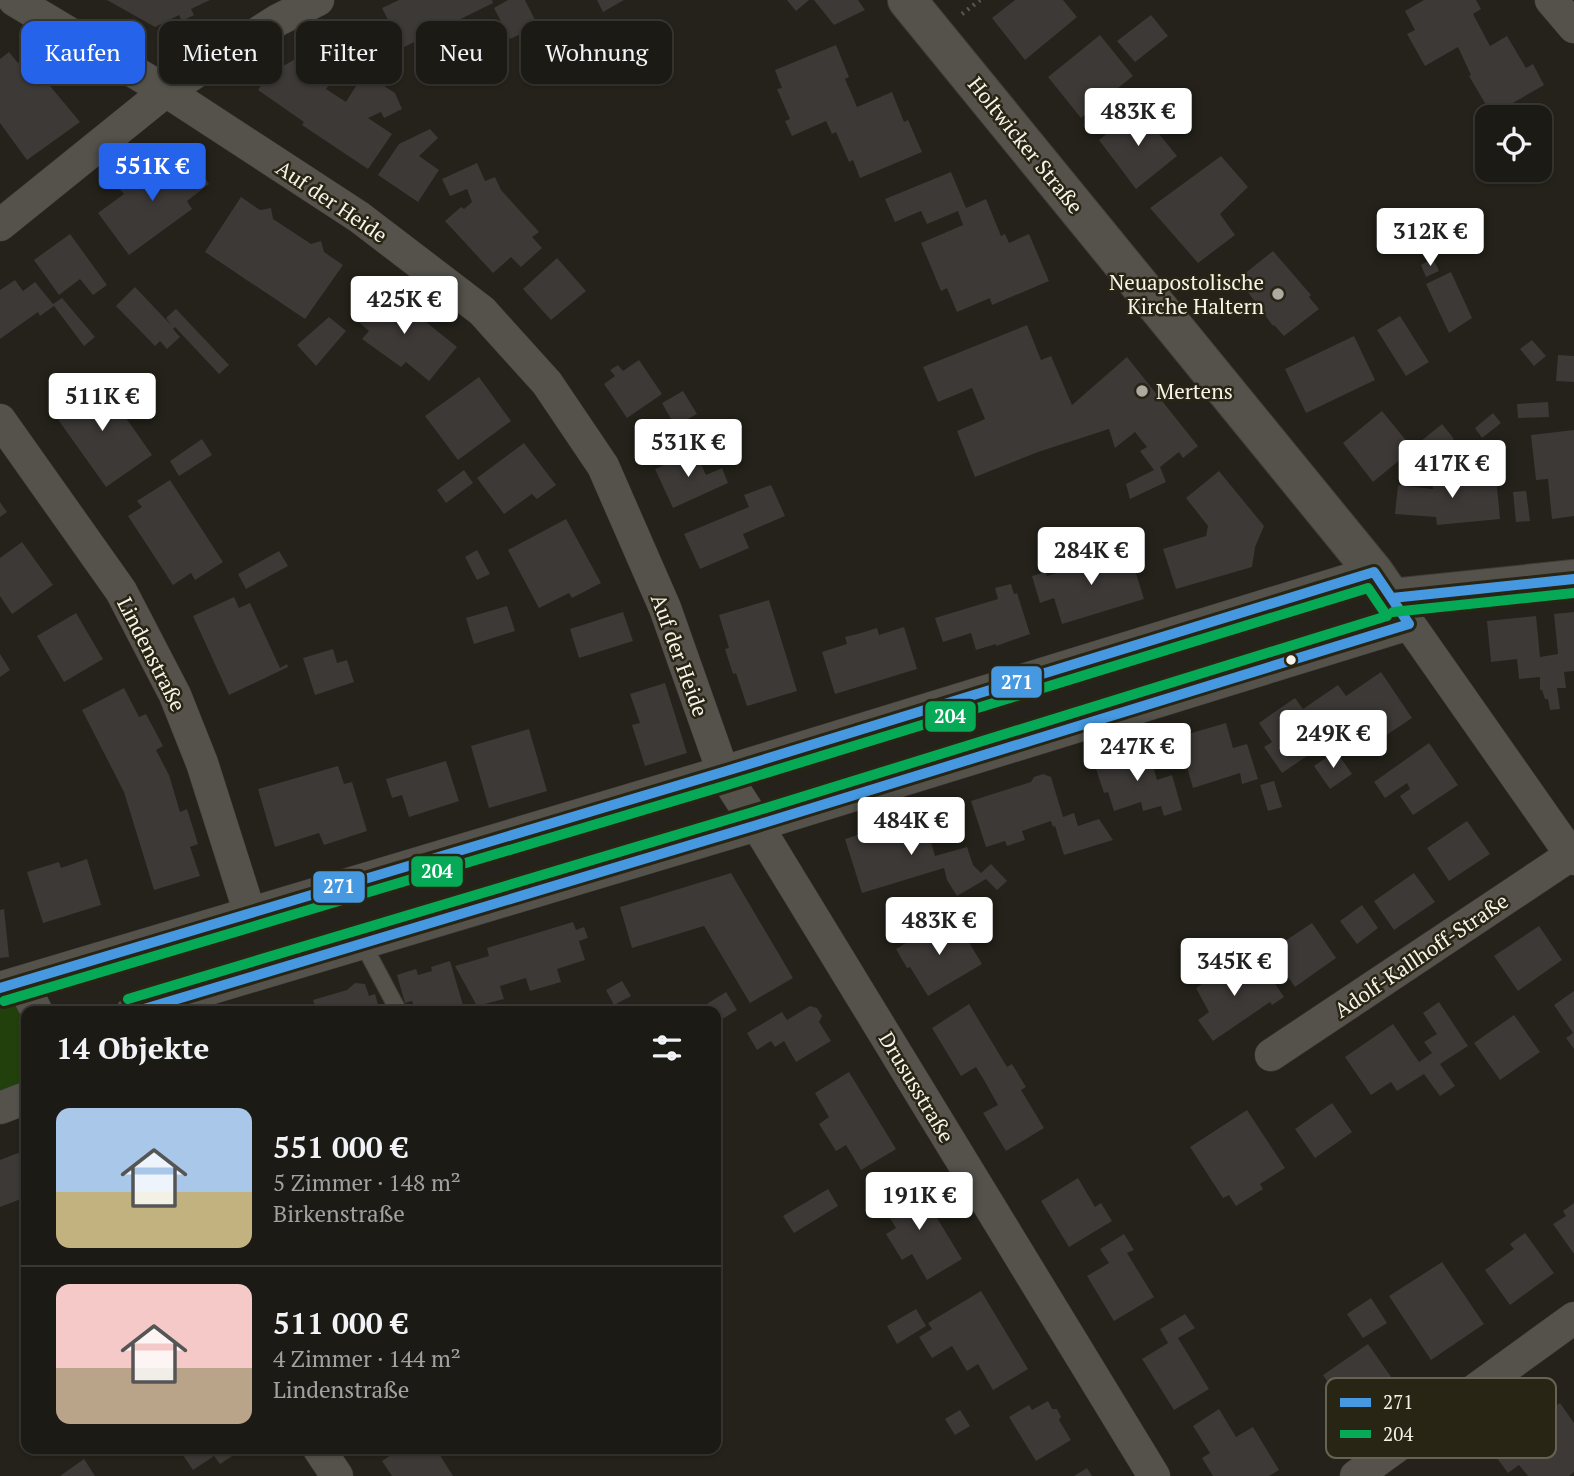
<!DOCTYPE html>
<html lang="de">
<meta charset="utf-8">
<style>
body{margin:0;font-family:"PT Serif",serif;background:#282722;color:#f1f3f6;height:100vh;display:flex;flex-direction:column;font-size:26px;white-space:nowrap}
*{box-sizing:border-box;margin:0}
p{font-size:23px;color:#a0a1a0}
.icon{flex:none;width:38px;height:38px;fill:none;stroke:currentColor;stroke-width:2;stroke-linecap:round;stroke-linejoin:round}
.map{position:relative;flex:1;overflow:hidden}
.details{position:absolute;left:21px;top:1006px;width:700px;height:448px;display:flex;flex-direction:column;background:#1b1a14;border-radius:14px;box-shadow:0 2px 5px #0004,0 0 0 2px #393834}
.details>*{flex:none}
.hud{position:absolute;left:21px;top:21px;width:700px;height:63px;display:flex;gap:14px}
.buttons{position:absolute;left:1475px;top:105px;display:grid;gap:14px}
.buttons a{display:grid;place-items:center;width:77px;height:77px;border-radius:14px;background:#1b1a14;box-shadow:0 2px 5px #0004,0 0 0 2px #393834;font-size:35px}
.price{position:absolute;translate:-50% -60px;padding:0 16px;border-radius:7px;background:#fff;color:#222;font-size:23px;line-height:46px;filter:drop-shadow(0 2px 4px #0008)}
.price::after{content:'';position:absolute;left:50%;top:42px;width:21px;height:16px;margin-left:-10px;background:inherit;clip-path:polygon(0 0,100% 0,50% 100%)}
.price.on{background:#2563eb;color:#fff}
ul{padding:0;list-style:none}
li{display:flex;align-items:center;gap:21px;height:175px;padding:0 35px}
li+li{border-top:2px solid #393834}
li span{display:grid;place-items:center;flex:none;width:196px;height:140px;border-radius:14px;color:#555}
li>.icon{margin-inline-start:auto}
span .icon{width:84px;height:84px;fill:#fffc;stroke-width:1}
li b{font-size:30px}
h2{display:flex;justify-content:space-between;align-items:center;height:84px;padding:0 35px;font-size:30px}
.tag{padding:0 24px;border-radius:14px;background:#1b1a14;box-shadow:0 2px 5px #0004,0 0 0 2px #393834;font-size:24px;line-height:63px}
.tag.on{background:#2563eb;color:#fff}
.map>svg:first-child{display:block}
.green{fill:#22400c}
.building{fill:#3d3937}
.lines{fill:none;stroke-linecap:round;stroke-linejoin:round}
.service-casing{stroke:#3f3d37;stroke-width:18}
.minor-casing{stroke:#3f3d37;stroke-width:33}
.tertiary-casing{stroke:#3f3d37;stroke-width:40}
.path{stroke:#595851;stroke-width:4.5;stroke-dasharray:2 5;stroke-linecap:butt}
.service{stroke:#54524b;stroke-width:16}
.minor{stroke:#54524b;stroke-width:32}
.tertiary{stroke:#54524b;stroke-width:38}
.bus-1-casing{stroke:#292515;stroke-width:16}
.bus-2-casing{stroke:#292515;stroke-width:16}
.bus-1{stroke:#4699e1;stroke-width:10}
.bus-2{stroke:#06aa56;stroke-width:10}
.poi-dot{fill:#acaaa1;stroke:#292515;stroke-width:2.5}
.bus-dot{fill:#f6f4e9;stroke:#292515;stroke-width:2.5}
.labels{text-anchor:middle;dominant-baseline:central;stroke-width:5;stroke-linejoin:round;paint-order:stroke}
.street-label{font-size:21px;fill:#f6f4e9;stroke:#292515}
.poi-label{font-size:21px;fill:#f6f4e9;stroke:#292515;text-anchor:end}
.key{fill:#292515;stroke:#666355;stroke-width:2}
.key-label{font-size:19px;fill:#f6f4e9}
.line-badge{stroke:#292515;stroke-width:2.5}
.badge-label{font-size:19px;text-anchor:middle;font-weight:bold;fill:#fff}
</style>
<div class="map">
<svg width="1574" height="1476" viewBox="0 0 1574 1476">
<rect width="100%" height="100%" fill="#24221a"/>
<path class="green" d="M0,972L26,1012V1098L0,1108Z"/>
<path class="building" d="M107,0H210L191,9L194,15L182,21L179,15L155,27Z
M399,0H492L493,3L402,48L382,8Z
M508,0H525L538,26L510,39L494,8Z
M597,0H624L603,12Z
M787,0H809L796,11Z
M814,0H858L865,10L834,25Z
M1015,0H1063L1077,17L1025,60L992,18Z
M1424,0H1476L1481,9L1473,14L1490,46L1507,36L1526,68L1533,64L1544,85L1492,115L1469,76L1471,75L1458,47L1425,66L1407,34L1415,30L1405,11Z
M1151,15L1168,36L1135,62L1117,41Z
M1100,35L1133,76L1081,118L1048,77Z
M323,43L339,71L326,89L346,102L364,73L395,93L402,109L384,118L381,112L368,118L392,134L368,169L302,125L304,122L258,90L268,75L272,78L278,69Z
M836,45L849,77L845,79L857,107L892,92L904,122L908,120L922,152L860,178L853,160L849,162L836,132L832,134L826,121L792,136L785,121L790,119L777,89L782,88L775,70Z
M9,52L18,63L26,57L80,122L27,160L0,123V59Z
M1138,108L1177,156L1136,189L1099,140Z
M430,129L438,138L419,156L439,170L418,202L378,175L399,144Z
M178,154L191,172L197,167L209,184L187,201L192,209L129,255L98,213L124,194L118,187L125,181L147,165L153,173Z
M1221,156L1248,187L1220,214L1235,235L1198,263L1150,208Z
M477,163L485,181L495,177L501,190L539,232L532,237L542,248L521,267L511,257L493,273L445,221L461,207L464,209L472,202L467,189L450,196L442,179Z
M951,172L966,208L986,199L1001,236L1005,234L1009,243L1029,234L1049,281L992,305L990,298L957,312L947,288L941,291L921,243L963,225L958,211L927,224L921,211L895,222L885,199Z
M241,197L260,210L271,208L273,219L311,244L321,241L324,252L343,265L305,319L205,252Z
M70,234L107,285L93,295L80,279L59,295L34,260Z
M1273,251L1311,295L1309,297L1319,309L1284,336L1274,325L1273,326L1238,279Z
M557,258L586,291L551,320L523,289Z
M1433,258L1439,271L1426,277L1421,265Z
M1451,272L1472,318L1449,333L1426,284Z
M15,280L23,291L35,282L53,304L62,298L95,337L84,346L54,306L40,316L38,312L0,339V290Z
M135,287L171,325L166,318L176,309L229,365L219,374L175,327L173,329L180,337L167,349L160,341L155,346L116,306Z
M379,288L413,316L415,313L457,347L429,381L406,362L401,367L362,339L369,331L354,318Z
M1400,316L1429,362L1406,376L1377,330Z
M329,317L346,331L316,366L297,345Z
M1027,325L1041,360L1051,356L1072,405L1127,357L1198,446L1183,458L1179,452L1160,467L1166,482L1130,499L1126,484L1154,470L1140,451L1147,447L1135,432L1115,448L1109,429L1038,452L975,477L957,431L985,419L972,388L938,402L923,367Z
M1354,336L1375,380L1306,413L1285,369Z
M1532,340L1546,356L1534,366L1520,349Z
M1558,355L1574,356V382L1556,381Z
M639,360L662,394L627,418L604,384L615,376L610,370L618,365L623,371Z
M479,377L511,421L458,460L425,416Z
M98,378L152,455L106,487L52,411Z
M683,391L697,414L675,426L662,403Z
M1548,402L1549,417L1518,418L1517,404Z
M1382,411L1413,449L1373,482L1343,443Z
M1493,413L1501,423L1482,438L1475,428Z
M735,422L742,438L713,449L706,433Z
M1442,424L1454,439L1428,460L1416,445Z
M1574,430V516L1552,519L1548,479L1536,480L1531,435Z
M202,439L212,455L179,476L170,461Z
M524,443L556,485L537,499L532,494L504,514L477,478Z
M695,451L706,475L722,468L728,483L673,508L655,469Z
M464,470L473,483L446,503L437,490Z
M1219,471L1264,526L1255,547L1252,567L1176,589L1163,549L1206,536L1208,526L1186,498Z
M1478,475V478L1496,476L1500,519L1437,525L1436,517L1395,514L1398,485L1433,489L1432,482L1450,480V477Z
M170,480L223,562L195,580L191,573L173,585L128,516L142,507L137,501Z
M771,485L785,516L743,534L749,548L700,569L684,534L749,507L744,495Z
M1526,491L1530,521L1516,522L1513,492Z
M0,502L7,512L0,517Z
M566,519L601,583L572,598L569,593L539,608L508,550Z
M22,542L53,585L12,614L0,596V558Z
M477,550L490,574L477,580L465,557Z
M279,551L288,566L246,589L238,574Z
M1129,551L1144,599L1062,624L1054,598L1040,603L1032,576L1046,572L1047,576Z
M1011,584L1014,594L1017,593L1030,634L996,646V644L976,650L971,633L943,642L935,618L998,599L995,588Z
M234,597L239,608L250,603L280,668L287,664L288,667L229,695L193,616Z
M769,600L797,691L747,706L736,673L733,674L725,649L729,648L719,615Z
M507,606L515,631L474,644L466,618Z
M623,612L633,641L579,658L570,629Z
M1574,612V671L1564,672L1566,688H1557L1560,709L1550,710L1548,699H1545L1542,690H1540V677L1519,679L1517,659L1491,662L1487,621L1536,616L1540,657L1558,654L1554,614Z
M76,613L103,659L64,682L37,636Z
M904,627L917,669L835,694L822,652L847,644L845,637L861,633L877,628L879,635Z
M333,649L337,663L347,660L354,682L315,695L303,658Z
M0,654L10,670L0,677Z
M1381,672L1412,718L1376,742L1361,719L1282,773L1264,747L1272,742L1259,723L1295,698L1303,709L1338,685L1346,696Z
M665,683L687,753L645,766L632,725L640,723L630,694Z
M124,688L139,717L146,714L163,746L156,750L169,775L180,812L187,809L198,844L190,847L200,876L154,890L124,792L82,710Z
M1226,723L1233,748L1247,744L1258,779L1242,784L1240,773L1193,788L1178,737Z
M529,729L547,791L489,808L471,746Z
M1429,743L1458,785L1413,815L1400,796L1410,789L1407,783L1385,798L1374,782Z
M1147,746L1157,780L1172,775L1182,810L1164,816L1161,806L1143,811L1141,802L1114,811L1108,792L1104,793L1094,763Z
M1336,751L1352,774L1330,789L1314,766Z
M446,761L459,801L409,817L402,795L392,798L386,779Z
M338,766L344,784L352,782L367,831L324,845L319,833L275,847L258,789Z
M1043,774L1051,777L1063,817L1074,813L1078,826L1099,819L1113,840L1064,855L1055,826L1053,827L1051,821L1022,831L1025,840L1007,846L1005,841L986,847L971,801L1031,782L1034,777Z
M1274,781L1282,807L1268,811L1260,785Z
M884,813L891,815L894,824L923,815L935,856L967,847L973,865L981,873L991,864L1007,881L997,890L986,879L957,896L947,880L944,868L862,893L845,839L874,830L871,821L876,816Z
M1467,821L1490,854L1449,881L1427,848Z
M87,859L101,905L43,923L27,872L59,862L61,868Z
M731,873L793,978L750,1003L704,926L632,948L620,907Z
M1414,873L1435,902L1394,930L1374,901Z
M1362,905L1378,928L1357,944L1340,921Z
M4,909L9,957L0,958V910Z
M946,919L961,942L967,939L982,964L928,996L910,967L907,968L896,949Z
M573,922L576,930L584,927L588,938L579,941L585,960L557,969L561,982L530,991L526,978L500,986L504,999L477,1006L455,966L489,956L487,948Z
M1312,923L1336,958L1295,987L1270,951Z
M1539,926L1562,960L1518,991L1494,956Z
M1240,958L1258,983L1269,975L1284,997L1272,1005L1270,1002L1213,1041L1198,1020L1209,1012L1196,988Z
M450,961L465,1012H416L412,1001L405,1003L397,975L416,969L418,975L432,971L431,967Z
M622,981L631,996L614,1005L606,990Z
M355,983L365,984L369,996L375,994L380,1012H317L313,1000L347,990Z
M1574,991V1049L1566,1038L1573,1033L1554,1005Z
M726,992L737,1010L716,1023V1012H694Z
M1439,1002L1468,1046L1440,1064L1455,1086L1440,1096L1424,1074L1397,1091L1391,1082L1371,1095L1345,1057L1393,1024L1419,1062L1432,1053L1424,1042L1437,1034L1423,1013Z
M969,1004L1007,1067L1012,1064L1026,1087L1021,1090L1044,1128L1006,1151L983,1113L998,1105L984,1080L976,1067L961,1076L932,1028Z
M810,1006L817,1008L822,1016L819,1022L831,1041L796,1062L784,1041L775,1047L771,1041L757,1050L747,1033L782,1012L787,1020Z
M1514,1015L1540,1052L1500,1080L1474,1043Z
M849,1072L896,1149L861,1170L846,1145L836,1151L819,1124L829,1117L815,1093Z
M1332,1103L1352,1132L1315,1158L1295,1129Z
M1247,1110L1285,1168L1260,1184L1263,1189L1236,1206L1229,1195L1223,1198L1190,1147Z
M26,1150V1197L0,1207V1160Z
M1078,1178L1095,1207L1101,1203L1112,1221L1069,1247L1041,1201Z
M915,1182L962,1259L927,1280L912,1254L902,1260L886,1234L896,1228L881,1203Z
M828,1189L838,1206L794,1233L783,1216Z
M1574,1203V1254L1553,1224L1566,1216L1563,1211Z
M1525,1233L1554,1273L1510,1305L1485,1270L1514,1249L1510,1244Z
M1124,1234L1134,1250L1127,1253L1154,1297L1114,1321L1087,1276L1109,1263L1100,1249Z
M1442,1262L1484,1324L1431,1360L1389,1296Z
M981,1291L1028,1369L993,1390L978,1364L967,1371L952,1346L932,1358L919,1337L932,1329L928,1323Z
M1371,1298L1387,1323L1363,1338L1347,1314Z
M916,1309L926,1326L897,1344L887,1326Z
M1185,1314L1195,1328L1178,1338L1209,1389L1174,1410L1142,1359L1168,1343L1160,1329Z
M1368,1344L1396,1384L1350,1416L1323,1375Z
M1048,1401L1052,1409H1057L1061,1417L1059,1420L1071,1440L1036,1461L1009,1417L1029,1405L1032,1410Z
M1560,1403L1574,1423V1472L1569,1476H1528L1519,1465L1508,1473L1491,1450Z
M1219,1409L1236,1437L1253,1427L1279,1470L1269,1476H1213L1202,1458L1210,1453L1193,1426Z
M960,1410L970,1426L955,1435L945,1419Z
M179,1449H243L220,1464L214,1456L193,1470Z
M400,1449H436L453,1476H392L382,1461Z
M84,1459L95,1476H60Z
M1087,1468L1092,1476H1074Z"/>
<g class="lines">
<defs>
<path id="service" d="M362,942L399,1012"/>
<path id="minor" d="M14,0L166,91L359,217L482,311L547,383L603,466L665,608L723,772L757,825L1154,1476
M1551,0L1574,27
M0,225L166,91L278,20L318,0
M0,420L121,591L175,695L202,763L250,914
M1398,608L1574,859
M22,983L37,1012
M0,988L723,772L1374,572
M132,1012L757,825L1409,624
M1271,1055L1571,855
M0,1108L26,1098
M319,1449L337,1476
M1356,1476L1574,1318"/>
<path id="tertiary" d="M907,0L1374,572L1392,598L1574,579"/>
</defs>
<use href="#service" class="service-casing"/>
<use href="#minor" class="minor-casing"/>
<use href="#tertiary" class="tertiary-casing"/>
<path class="path" d="M962,14L980,0"/>
<use href="#service" class="service"/>
<use href="#minor" class="minor"/>
<use href="#tertiary" class="tertiary"/>
<defs>
<path id="bus-1" d="M1392,598L1574,579
M0,988L723,772L1374,572L1409,624L757,825L134,1012"/>
<path id="bus-2" d="M1393,612L1574,593
M4,1001L727,785L1368,588L1387,616L753,812L128,999"/>
</defs>
<use href="#bus-1" class="bus-1-casing"/>
<use href="#bus-2" class="bus-2-casing"/>
<use href="#bus-1" class="bus-1"/>
<use href="#bus-2" class="bus-2"/>
</g>
<g class="poi-dot">
<circle cx="1278" cy="294" r="7"/>
<circle cx="1142" cy="391" r="7"/>
</g>
<circle class="bus-dot" cx="1291" cy="660" r="6"/>
<g class="labels">
<g class="street-label">
<text transform="translate(1026 145) rotate(51)">Holtwicker Straße</text>
<text transform="translate(332 201) rotate(34)">Auf der Heide</text>
<text transform="translate(152 654) rotate(63)">Lindenstraße</text>
<text transform="translate(680 655) rotate(70)">Auf der Heide</text>
<text transform="translate(1421 955) rotate(-34)">Adolf-Kallhoff-Straße</text>
<text transform="translate(917 1087) rotate(59)">Drususstraße</text>
</g>
<g class="poi-label">
<text x="1264" y="282">Neuapostolische<tspan x="1264" dy="24">Kirche Haltern</tspan></text>
<text x="1156" y="391" text-anchor="start">Mertens</text>
</g>
</g>
<rect x="1326" y="1378" width="230" height="80" rx="10" class="key"/>
<rect x="1340" y="1398" width="31" height="9" fill="#4699e1"/>
<rect x="1340" y="1430" width="31" height="8" fill="#06aa56"/>
<g class="key-label">
<text x="1383" y="1409">271</text>
<text x="1383" y="1441">204</text>
</g>
<g class="line-badge">
<rect x="990" y="665" width="53" height="34" rx="7" fill="#4699e1"/>
<rect x="924" y="700" width="53" height="33" rx="7" fill="#06aa56"/>
<rect x="410" y="855" width="54" height="33" rx="7" fill="#06aa56"/>
<rect x="312" y="870" width="54" height="34" rx="7" fill="#4699e1"/>
</g>
<g class="badge-label">
<text x="1017" y="689">271</text>
<text x="950" y="723">204</text>
<text x="437" y="878">204</text>
<text x="339" y="893">271</text>
</g>
</svg>
<div class="buttons">
<a><svg class="icon" aria-label="locate" viewBox="0 0 24 24"><circle cx="12" cy="12" r="6"/><path d="M12 2v4M12 18v4M2 12h4M18 12h4"/></svg></a>
</div>
<b class="price" style="left:1138px;top:148px">483K €</b>
<b class="price on" style="left:152px;top:203px">551K €</b>
<b class="price" style="left:1430px;top:268px">312K €</b>
<b class="price" style="left:404px;top:336px">425K €</b>
<b class="price" style="left:102px;top:433px">511K €</b>
<b class="price" style="left:688px;top:479px">531K €</b>
<b class="price" style="left:1452px;top:500px">417K €</b>
<b class="price" style="left:1091px;top:587px">284K €</b>
<b class="price" style="left:1333px;top:770px">249K €</b>
<b class="price" style="left:1137px;top:783px">247K €</b>
<b class="price" style="left:911px;top:857px">484K €</b>
<b class="price" style="left:939px;top:957px">483K €</b>
<b class="price" style="left:1234px;top:998px">345K €</b>
<b class="price" style="left:919px;top:1232px">191K €</b>
<div class="hud">
<a class="tag on">Kaufen</a>
<a class="tag">Mieten</a>
<a class="tag">Filter</a>
<a class="tag">Neu</a>
<a class="tag">Wohnung</a>
</div>
<section class="details">
<h2>14 Objekte<svg class="icon" aria-label="filters" viewBox="0 0 24 24"><path d="M4 7h16M4 17h16"/><circle cx="9" cy="7" r="2"/><circle cx="15" cy="17" r="2"/></svg></h2>
<ul>
<li><span style="background:linear-gradient(#a9c7e8 60%,#c2b280 0)"><svg class="icon" aria-label="home" viewBox="0 0 24 24"><path d="M3 11l9-7 9 7M6 9v11h12V9"/></svg></span><div><b>551 000 €</b><p>5 Zimmer · 148 m²</p><p>Birkenstraße</p></div></li>
<li><span style="background:linear-gradient(#f6c9c9 60%,#b9a48a 0)"><svg class="icon" aria-label="home" viewBox="0 0 24 24"><path d="M3 11l9-7 9 7M6 9v11h12V9"/></svg></span><div><b>511 000 €</b><p>4 Zimmer · 144 m²</p><p>Lindenstraße</p></div></li>
</ul>
</section>
</div>
